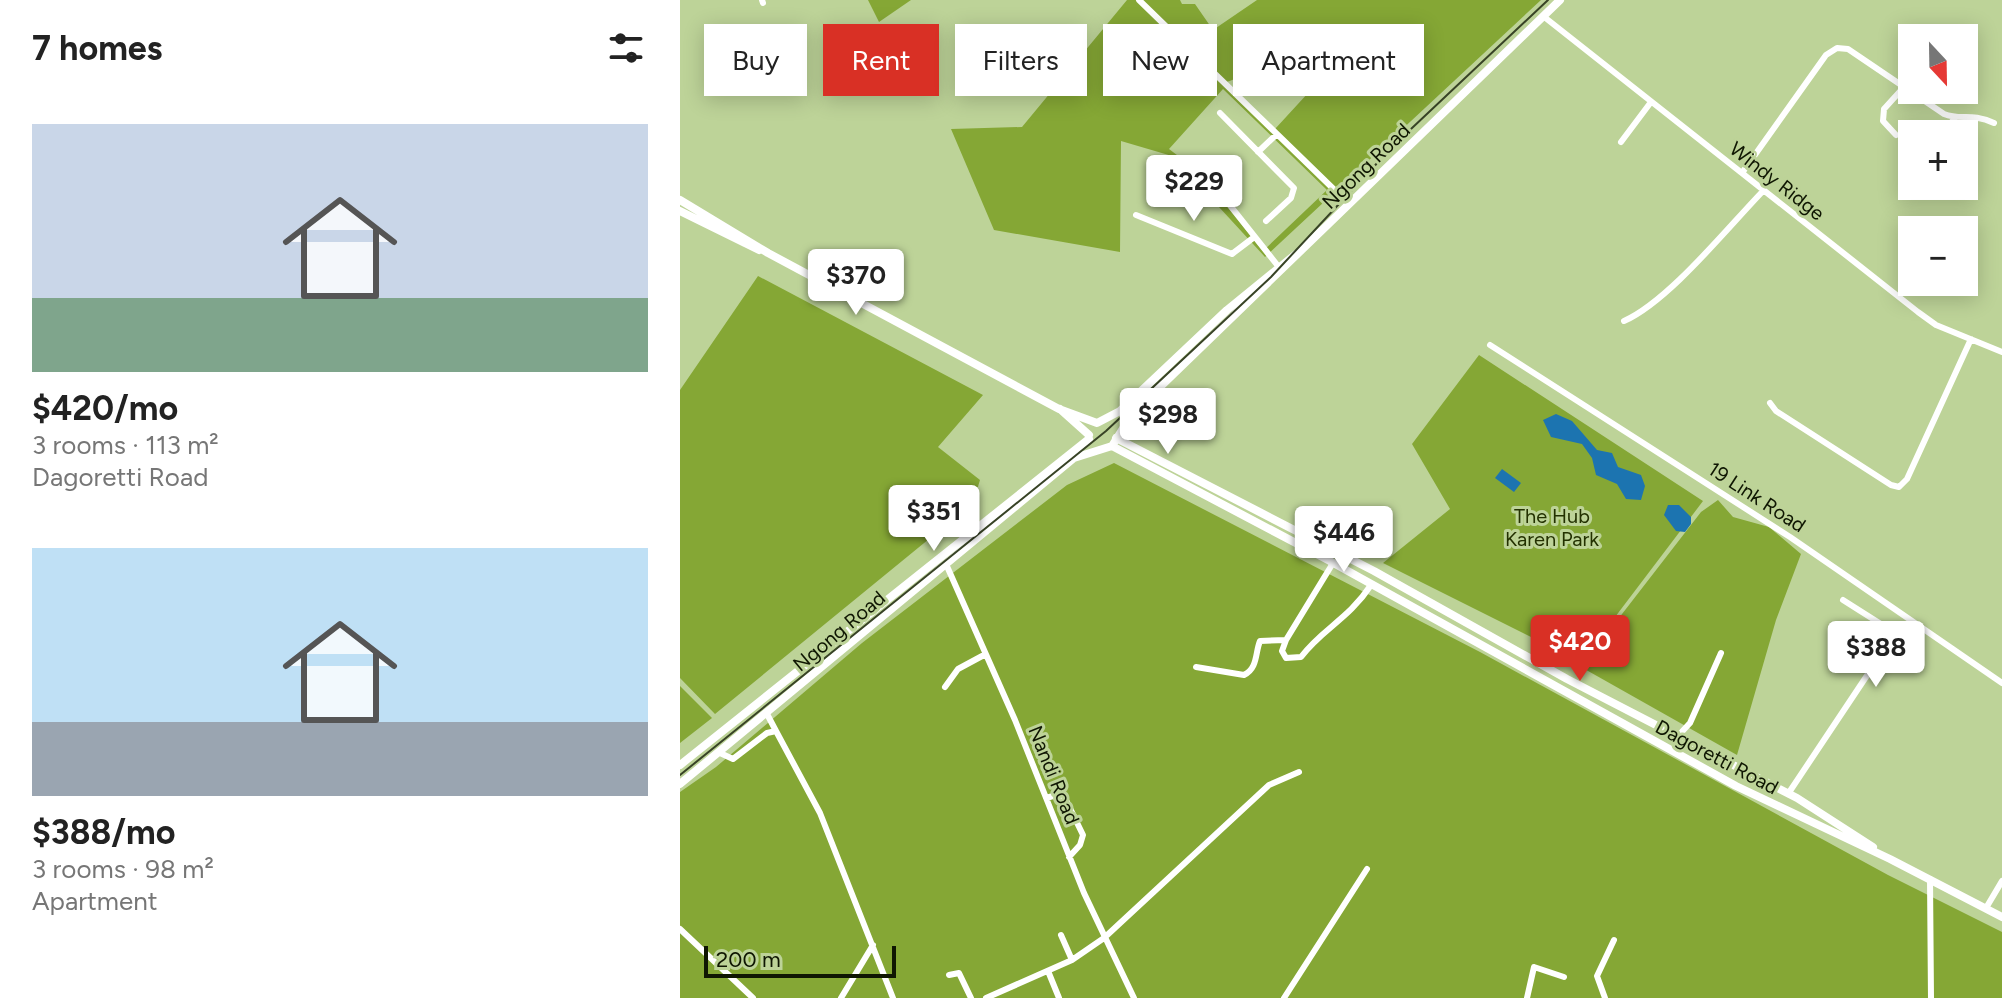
<!DOCTYPE html>
<meta charset="utf-8">
<style>
body{margin:0;font-family:Figtree,sans-serif;background:#f2f2f2;color:#222;height:100vh;display:flex;flex-direction:column;font-size:30px;white-space:nowrap}
*{box-sizing:border-box;margin:0}
p{font-size:26px;color:#767676}
.icon{flex:none;width:44px;height:44px;fill:none;stroke:currentColor;stroke-width:2;stroke-linecap:round;stroke-linejoin:round}
.map{position:relative;flex:1;overflow:hidden}
.sheet{display:flex;flex-direction:column;background:#fff;width:680px}
.sheet>*{flex:none}
.hud{position:absolute;left:24px;top:24px;width:760px;height:72px;display:flex;gap:16px}
.needle{width:52px;rotate:158deg}
.buttons{position:absolute;left:1218px;top:24px;display:grid;gap:16px}
.buttons a{display:grid;place-items:center;width:80px;height:80px;border-radius:0px;background:#fff;box-shadow:0 4px 20px #0003;font-size:40px}
.scale{position:absolute;left:24px;bottom:20px;width:192px;box-sizing:border-box;padding-left:8px;border:4px solid #0f1602;border-top:0;font-size:22px;line-height:28px;white-space:nowrap;color:#0f1602;-webkit-text-stroke:6px #bdd398;paint-order:stroke}
.price{position:absolute;translate:-50% -68px;padding:0 18px;border-radius:8px;background:#fff;color:#222;font-size:26px;line-height:52px;filter:drop-shadow(0 2px 4px #0008)}
.price::after{content:'';position:absolute;left:50%;top:48px;width:24px;height:18px;margin-left:-12px;background:inherit;clip-path:polygon(0 0,100% 0,50% 100%)}
.price.on{background:#d93025;color:#fff}
ul{padding:0;list-style:none}
li{display:grid;align-content:center;gap:16px;height:424px;padding:0 32px}
li span{display:grid;place-items:center;height:248px;border-radius:0px;color:#555}
li>.icon{margin-inline-start:auto}
span .icon{width:144px;height:144px;fill:#fffc;stroke-width:1}
li b{font-size:34px}
h2{display:flex;justify-content:space-between;align-items:center;height:96px;padding:0 32px;font-size:34px}
.pill{padding:0 28px;border-radius:0px;background:#fff;box-shadow:0 4px 20px #0003;font-size:28px;line-height:72px}
.pill.on{background:#d93025;color:#fff}
main{display:flex;flex:1;min-height:0}
.map>svg:first-child{display:block}
.green{fill:#85a735;fill-rule:evenodd}
.water{fill:#1c74b0}
.lines{fill:none;stroke-linecap:round;stroke-linejoin:round}
.street{stroke:#fff;stroke-width:6}
.secondary{stroke:#fff;stroke-width:8}
.tram{stroke:#384326;stroke-width:2}
.labels{text-anchor:middle;dominant-baseline:central;stroke-width:6;stroke-linejoin:round;paint-order:stroke}
.street-label{font-size:20px;fill:#0f1602;stroke:#bdd398}
.park-label{font-size:20px;fill:#233100;stroke:#bdd398}
</style>
<main>
<section class="sheet">
<h2>7 homes<svg class="icon" aria-label="filters" viewBox="0 0 24 24"><path d="M4 7h16M4 17h16"/><circle cx="9" cy="7" r="2"/><circle cx="15" cy="17" r="2"/></svg></h2>
<ul>
<li><span style="background:linear-gradient(#c9d6e8 70%,#7fa58c 0)"><svg class="icon" aria-label="home" viewBox="0 0 24 24"><path d="M3 11l9-7 9 7M6 9v11h12V9"/></svg></span><div><b>$420/mo</b><p>3 rooms · 113 m²</p><p>Dagoretti Road</p></div></li>
<li><span style="background:linear-gradient(#bfe0f5 70%,#9aa5b1 0)"><svg class="icon" aria-label="home" viewBox="0 0 24 24"><path d="M3 11l9-7 9 7M6 9v11h12V9"/></svg></span><div><b>$388/mo</b><p>3 rooms · 98 m²</p><p>Apartment</p></div></li>
</ul>
</section>
<div class="map">
<svg width="1322" height="998" viewBox="0 0 1322 998">
<rect width="100%" height="100%" fill="#bdd398"/>
<path class="green" d="M188,0H231L199,22Z
M447,0H500L502,4H515L533,30L577,0H861L585,257L492,156L441,141L440,252L314,230L271,129L342,127ZM620,33L631,50L627,68L640,80L595,129L541,83C559,80 564,74 568,57L557,51ZM543,89L647,190L583,251L518,171L489,149Z
M78,276L303,395L258,447L300,480L293,503L35,714L0,678V390Z
M799,355L1023,501L901,662L703,563L770,509L732,444Z
M434,463L800,652L1208,875L1322,932V998H0V792L36,767L182,643L387,485Z
M1038,500L1053,517L1089,527L1121,554L1096,620L1057,755L901,667L1021,512Z
M0,686L32,718L0,743Z"/>
<path class="water" d="M876,414L892,421L917,450L932,453L938,467L961,475L965,486L961,500L946,499L937,484L916,475L912,458L902,444L871,437L863,420Z
M822,469L841,483L834,492L815,478Z
M988,505H999L1011,517V524L1005,532L996,531L984,515Z"/>
<g class="lines">
<path class="street" d="M82,0L83,3
M459,0L669,204
M863,16L1238,312L1256,325L1322,352
M540,113L614,188L611,198L586,221
M1262,134L1275,118
M1216,135L1203,121L1204,109L1224,87
M941,142L971,102
M578,152L597,134
M1062,173L1146,55L1157,48L1168,49L1264,114C1282,121 1290,112 1314,123
M500,179L541,194L598,266
M456,215L552,254L573,238
M944,321C989,301 1048,227 1084,190
M810,345L1110,537L1322,683
M1090,403L1096,411L1211,485L1219,487L1227,479L1291,339
M653,563L606,640L602,651L606,658L621,657C643,628 668,620 691,585
M266,564L335,720L404,893L454,998
M516,667L564,675C578,668 575,653 580,641L606,640
M265,687L278,669L304,655
M87,714L96,731
M997,737L1010,723L1041,653
M40,753L53,759L87,733L96,731L140,813L213,998
M1108,794L1206,647L1209,635L1204,626L1163,600
M366,798L373,796L387,802L403,835L400,845L389,857
M1250,879L1251,998
M1306,908L1322,881
M0,929L73,998
M381,935L392,960
M368,971L379,998
M269,975L279,973L291,998
M161,998L193,945
M306,998L392,960L424,938L589,785L619,772
M604,998L687,869
M847,998L854,967L884,977
M925,998L917,976L934,940"/>
<path class="secondary" d="M0,200L88,253L379,409L417,423L440,411L547,310L616,254
M0,211L79,250
M380,409L409,435
M436,438L694,571L887,679L1117,798L1193,847
M432,446L648,560L1056,786L1210,859L1322,917
M0,765L409,439
M0,784L394,458L432,446L452,414L880,0"/>
<path class="tram" d="M0,775L426,431L591,277L714,145L868,0"/>
</g>
<g class="labels">
<g class="street-label">
<text transform="translate(686 166) rotate(-44)">Ngong Road</text>
<text transform="translate(1097 181) rotate(38)">Windy Ridge</text>
<text transform="translate(1077 497) rotate(33)">19 Link Road</text>
<text transform="translate(159 631) rotate(-40)">Ngong Road</text>
<text transform="translate(1037 757) rotate(28)">Dagoretti Road</text>
<text transform="translate(374 775) rotate(68)">Nandi Road</text>
</g>
<g class="park-label">
<text x="872" y="516">The Hub<tspan x="872" dy="23">Karen Park</tspan></text>
</g>
</g>
</svg>
<div class="buttons">
<a><svg class="needle" viewBox="-14 -14 28 28"><path d="M0-13l5 13h-10z" fill="#e53935"/><path d="M0 13l5-13h-10z" fill="#767676"/></svg></a>
<a>+</a>
<a>−</a>
</div>
<div class="scale">200 m</div>
<b class="price" style="left:514px;top:223px">$229</b>
<b class="price" style="left:176px;top:317px">$370</b>
<b class="price" style="left:488px;top:456px">$298</b>
<b class="price" style="left:254px;top:553px">$351</b>
<b class="price" style="left:664px;top:574px">$446</b>
<b class="price on" style="left:900px;top:683px">$420</b>
<b class="price" style="left:1196px;top:689px">$388</b>
<div class="hud">
<a class="pill">Buy</a>
<a class="pill on">Rent</a>
<a class="pill">Filters</a>
<a class="pill">New</a>
<a class="pill">Apartment</a>
</div>
</div>
</main>
